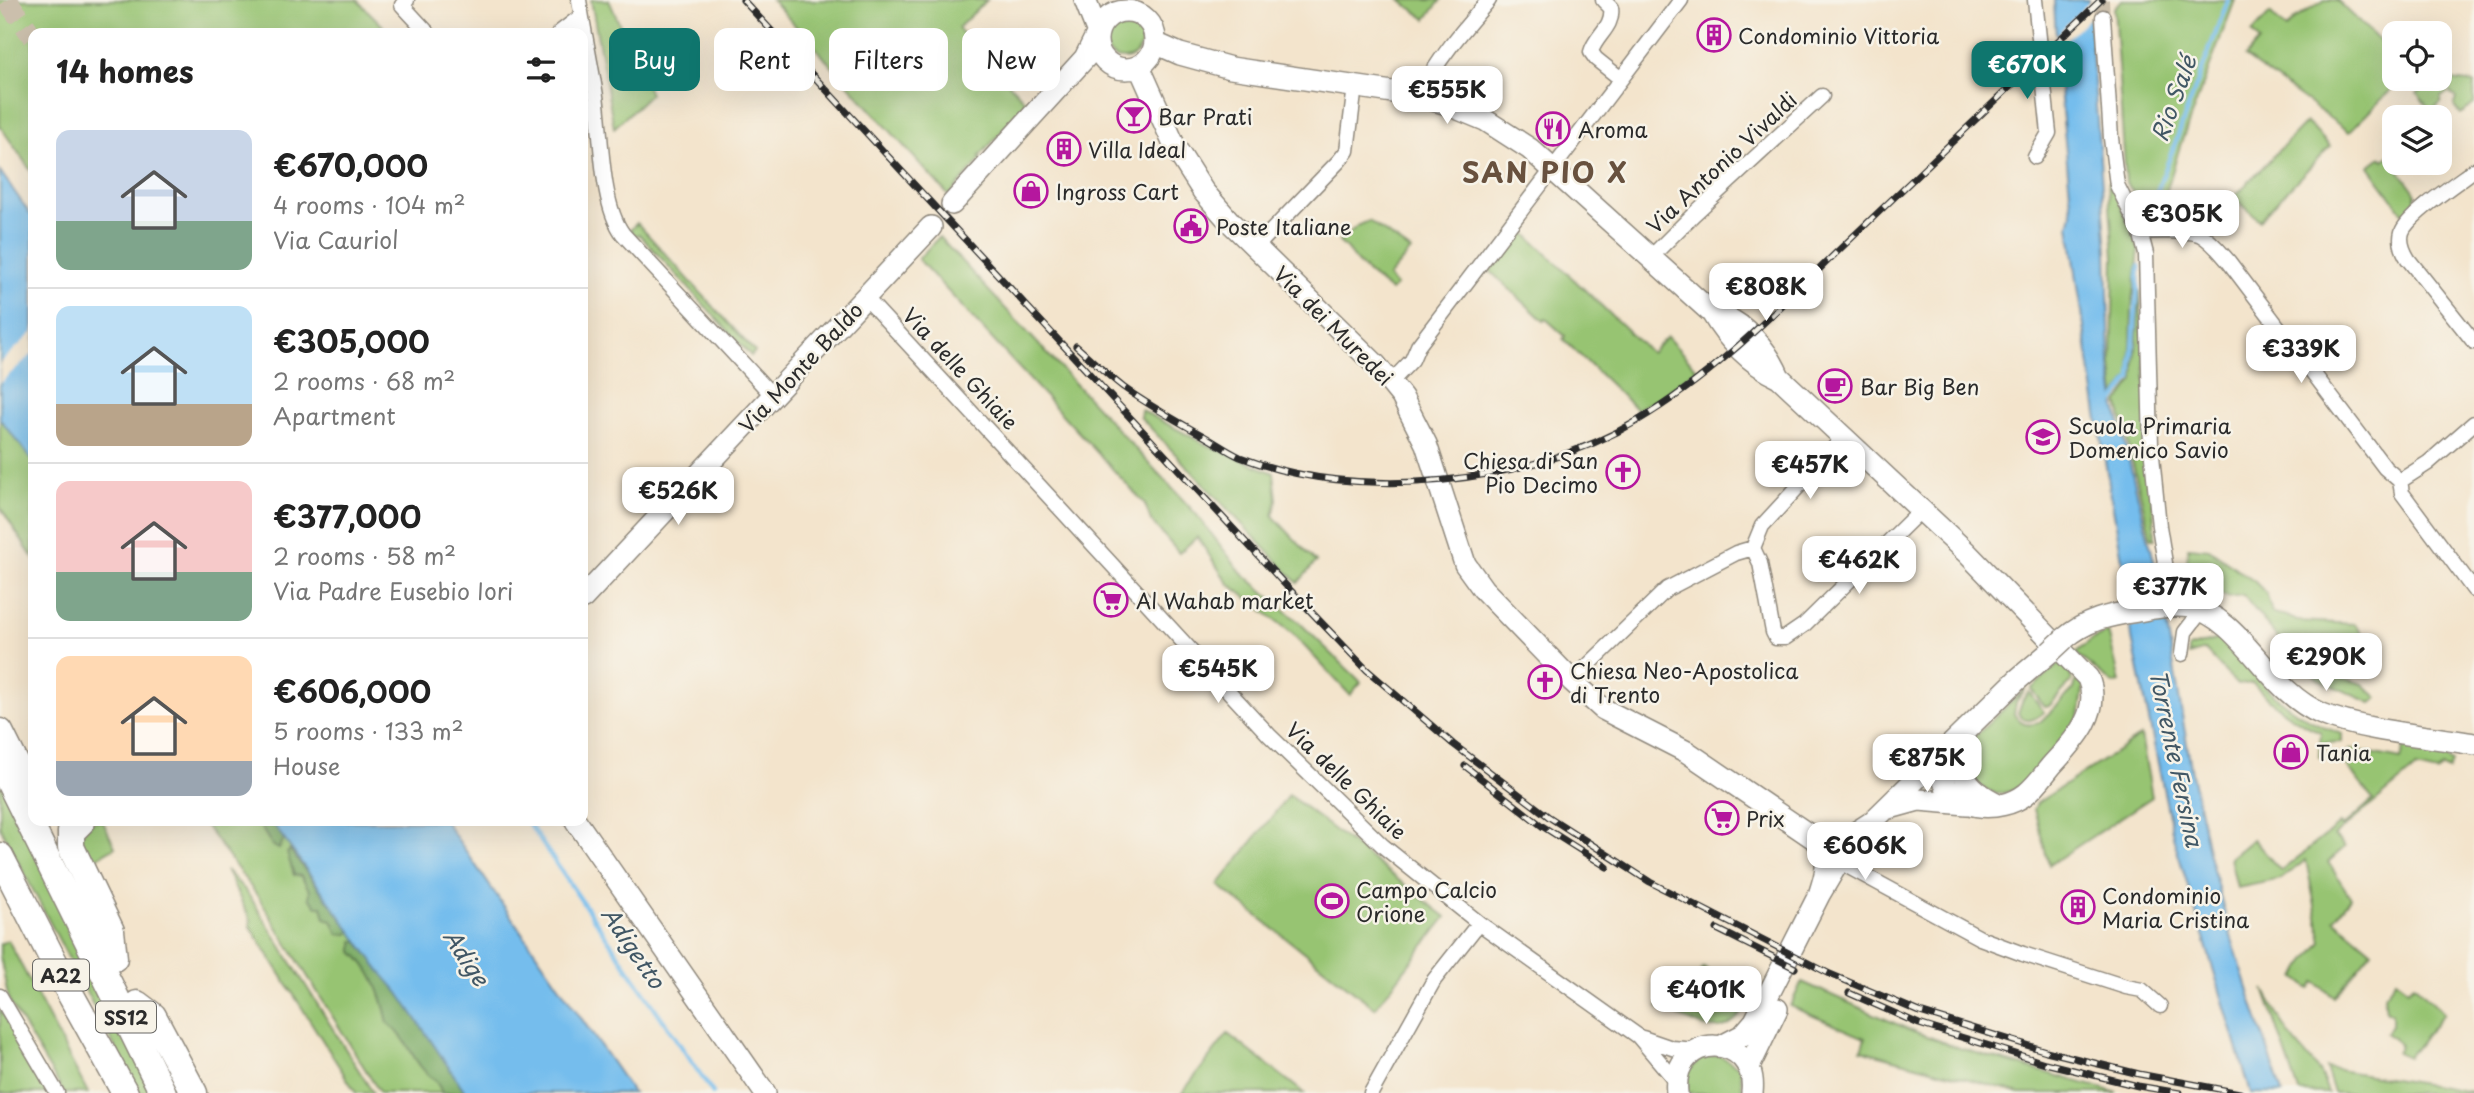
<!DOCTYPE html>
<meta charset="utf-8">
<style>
body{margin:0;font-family:"Playpen Sans",sans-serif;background:#f2f2f2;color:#222;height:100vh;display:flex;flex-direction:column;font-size:26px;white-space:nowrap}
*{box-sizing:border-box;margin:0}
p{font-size:23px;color:#767676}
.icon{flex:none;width:38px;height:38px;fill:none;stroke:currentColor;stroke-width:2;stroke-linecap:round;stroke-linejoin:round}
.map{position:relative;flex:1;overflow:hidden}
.sheet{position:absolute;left:28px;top:28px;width:560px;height:798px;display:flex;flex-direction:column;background:#fff;border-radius:14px;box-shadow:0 7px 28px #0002}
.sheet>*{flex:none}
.hud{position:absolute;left:609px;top:28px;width:665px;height:63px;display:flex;gap:14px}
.tools{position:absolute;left:2382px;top:21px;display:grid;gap:14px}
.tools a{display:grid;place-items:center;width:70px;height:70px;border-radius:14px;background:#fff;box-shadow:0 7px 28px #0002;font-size:35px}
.price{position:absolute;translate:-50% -60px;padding:0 16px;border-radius:14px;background:#fff;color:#222;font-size:23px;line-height:46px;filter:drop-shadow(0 2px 4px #0008)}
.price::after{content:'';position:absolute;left:50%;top:42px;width:21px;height:16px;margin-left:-10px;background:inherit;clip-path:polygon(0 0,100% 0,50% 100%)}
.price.current{background:#0f766e;color:#fff}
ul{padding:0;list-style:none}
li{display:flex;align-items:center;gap:21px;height:175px;padding:0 28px}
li+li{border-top:2px solid #e0e0e0}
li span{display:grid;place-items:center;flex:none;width:196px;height:140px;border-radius:14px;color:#555}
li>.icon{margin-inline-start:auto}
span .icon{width:84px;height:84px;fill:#fffc;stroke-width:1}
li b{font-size:30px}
h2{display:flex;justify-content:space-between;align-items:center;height:84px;padding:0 28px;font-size:30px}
.chip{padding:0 24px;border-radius:14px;background:#fff;box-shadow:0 7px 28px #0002;font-size:24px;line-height:63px}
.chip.current{background:#0f766e;color:#fff}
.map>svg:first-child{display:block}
.green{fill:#97c472;stroke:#61784e;stroke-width:2}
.forest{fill:#79aa64;stroke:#526a48;stroke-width:2}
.water{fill:#75bded;stroke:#50748c;stroke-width:2}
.pier{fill:#f3e4cc}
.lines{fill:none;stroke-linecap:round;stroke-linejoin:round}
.stream{stroke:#75bded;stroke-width:4.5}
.street-tunnel{stroke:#cbbfac;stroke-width:14;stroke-dasharray:14 7;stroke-linecap:butt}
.secondary-tunnel{stroke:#cbbfac;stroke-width:21;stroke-dasharray:21 10;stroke-linecap:butt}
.street-casing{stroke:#8f887c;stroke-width:17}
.secondary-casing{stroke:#8f887c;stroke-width:24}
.highway-casing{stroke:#8f887c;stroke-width:29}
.street{stroke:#fff;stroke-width:14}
.secondary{stroke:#fff;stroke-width:21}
.highway{stroke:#fff;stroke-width:26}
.rail-casing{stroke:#2b2b2b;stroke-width:7}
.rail{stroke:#f7f3e8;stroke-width:4.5;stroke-dasharray:13;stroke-linecap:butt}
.secondary-bridge-casing{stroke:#8f887c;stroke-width:24;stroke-linecap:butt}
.secondary-bridge{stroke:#fff;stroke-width:21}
.labels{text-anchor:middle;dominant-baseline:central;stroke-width:5;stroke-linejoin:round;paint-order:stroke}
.shield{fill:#f7f3e8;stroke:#686764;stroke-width:2}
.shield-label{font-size:19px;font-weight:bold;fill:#2b2b2b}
.poi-label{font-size:21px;fill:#2b2b2b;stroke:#f7f3e8;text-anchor:start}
.street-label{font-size:21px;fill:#2b2b2b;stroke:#f7f3e8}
.water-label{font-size:23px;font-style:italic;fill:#415765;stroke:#f7f3e8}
.district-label{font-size:28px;font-weight:bold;letter-spacing:2px;fill:#68513e;stroke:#f7f3e8}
</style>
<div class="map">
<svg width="2474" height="1093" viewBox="0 0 2474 1093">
<rect width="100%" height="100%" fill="#f7f3e8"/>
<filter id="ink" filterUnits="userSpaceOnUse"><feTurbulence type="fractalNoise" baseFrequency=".0143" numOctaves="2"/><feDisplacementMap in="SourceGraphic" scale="14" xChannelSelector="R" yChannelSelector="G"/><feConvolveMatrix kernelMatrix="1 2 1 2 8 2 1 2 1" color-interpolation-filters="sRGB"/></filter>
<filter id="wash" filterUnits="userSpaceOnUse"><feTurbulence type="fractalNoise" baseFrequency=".00686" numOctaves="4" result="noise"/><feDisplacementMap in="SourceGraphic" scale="28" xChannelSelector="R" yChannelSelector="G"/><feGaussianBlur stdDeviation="1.57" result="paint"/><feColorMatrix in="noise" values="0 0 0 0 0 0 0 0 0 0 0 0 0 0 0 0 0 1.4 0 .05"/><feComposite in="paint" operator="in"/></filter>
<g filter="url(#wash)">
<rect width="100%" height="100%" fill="#f3e4cc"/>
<path class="green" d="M0,0H357L383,26L375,33H33V174L0,126Z
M591,0H609L650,94L614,128Z
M772,0H987L958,28L1027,103L979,157L981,159L949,196Z
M1400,0H1441L1426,19Z
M2121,0H2235L2180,146L2158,220L2126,183L2114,8Z
M2325,0H2337L2394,55V79H2402L2349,132L2245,57L2259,41L2252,33L2270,13L2286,29L2295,19Z
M1104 40a19 19 0 1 1 38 0a19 19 0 1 1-38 0Z
M2440,78L2449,79L2447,93L2441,97V103L2431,111L2417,93Z
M2453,80L2474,83V104L2461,114L2454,106L2456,97L2450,93Z
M2306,122L2330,146L2259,220L2234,197Z
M2389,156L2415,192V205L2404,214L2369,166L2381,157L2384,160Z
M2111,181L2139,250L2132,310L2130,377L2115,396L2112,364L2114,256L2108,182Z
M1369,221L1411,251L1388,277L1396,286L1391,291C1378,281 1365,272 1355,260C1349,253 1347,248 1339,242L1357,226Z
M637,223L755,352L751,356L639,234L635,236L630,230Z
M1522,230L1651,353L1667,337L1697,369L1659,399L1636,409L1563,339L1565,336L1546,319L1544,321L1490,271Z
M939,237L1196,514L1241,572L1302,625L1361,682L1350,695L1293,634L1228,583L1197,537L1179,553L1151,521L1145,504L918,259Z
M2140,290L2155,538H2151L2118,402L2134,380Z
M1141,410L1205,444L1274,473L1277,500L1273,516L1316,562L1298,583L1140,417Z
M0,419L33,461V558L0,507Z
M2188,547L2209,549L2255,582L2266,593L2272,613L2287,616L2297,621L2355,624L2365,638L2355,660L2343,678L2363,684L2378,698L2371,703L2318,679L2283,645L2243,595L2227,597L2194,582L2187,563Z
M2108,632L2120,682L2113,684L2075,653L2091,640Z
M2221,638C2261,682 2283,714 2342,734V742L2325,743L2323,758L2319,757L2321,732C2293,721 2273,705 2253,683L2237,685L2205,650L2189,655V648Z
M2061,662L2070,674L2072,681L2049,706L2045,707L2031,689Z
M2076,680L2084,684L2079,718L2049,755L2020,786L2012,791L1997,794L1976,785L1966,754L1972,739L2026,688L2016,702L2014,714C2020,725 2029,727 2040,722L2074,689Z
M2029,692L2044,712C2036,719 2025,726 2018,713L2023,699Z
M2141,736L2152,797L2049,865L2034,809L2037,803Z
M2405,744L2429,747L2452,762L2449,770L2443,767L2437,773L2416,768L2334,836L2345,847L2328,862L2351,898L2334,919L2372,951L2334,997L2315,982L2310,989L2296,978L2302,966L2322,942L2306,860L2281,879L2237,888L2230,858L2253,839L2281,871L2340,824L2342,827L2373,800L2341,758L2351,749L2401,759Z
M0,780L155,1093H139L0,827Z
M1289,795L1446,917L1375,1008L1218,885Z
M94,821H105L103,822L115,847L84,865L78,835Z
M202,821H271L380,971L399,993L466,1093H380L259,898Z
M226,870L245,890L256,906L373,1093H356L250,926L251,921Z
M8,940L88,1093H64L9,1001L0,956V944Z
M1703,968L1753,995C1725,1049 1704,1025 1658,1007L1662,998L1685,1005Z
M2396,980L2408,989L2414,984L2444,1013L2408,1057L2397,1052L2401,1045L2386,1033L2392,1023V1013L2386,1010L2384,995Z
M1802,982L1908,1029L1959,1048L2118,1093H2020L1861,1050L1865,1038L1790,1006Z
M2264,989C2273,1006 2281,1023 2292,1038C2308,1059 2320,1066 2328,1093L2299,1092Z
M0,1009L51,1093H0Z
M1228,1034L1304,1093H1182Z
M1719,1055L1740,1068L1743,1093H1687L1688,1072L1701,1058Z
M2326,1068L2474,1092V1093H2334Z"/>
<path class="forest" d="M257,821H271L284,839L279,849L272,845Z
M290,850L350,930L349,934H338L332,920L325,918L322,906H317L309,898L310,891L301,876L294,875L287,853Z
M353,941H357L399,993L466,1093H442C435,1075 431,1080 421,1067C408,1050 407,1038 388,1023C383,998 373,969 353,952Z"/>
<path class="water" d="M2054,0H2088L2107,252L2110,367L2116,408L2160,585L2192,774L2208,851L2231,936L2282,1093H2251L2174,840L2132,638L2127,589L2097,414L2069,225L2072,214L2057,58Z
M0,171L33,218V461L0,419Z
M271,821H445L633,1093H466L399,993L380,971Z"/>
<path class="pier" d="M2091,0L2092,16L2053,53V38Z
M33,332V353L0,383V363Z
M2163,589L2169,621L2131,627L2125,595Z"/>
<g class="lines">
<path class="stream" d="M2151,208L2228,0
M2113,402L2131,378L2139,266
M527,821L713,1093"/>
</g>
</g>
<g filter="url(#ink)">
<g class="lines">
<path class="street-tunnel" d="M2102,0L2103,17"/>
<path class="secondary-tunnel" d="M7,0L33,37"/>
<defs>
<path id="street" d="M407,0L402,5L428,33
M579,0C584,32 591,64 596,96C602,135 600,203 623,234L773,396
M1603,0L1611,8C1614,27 1595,36 1591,52L1596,59L1621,79
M2103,17L2111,138L2117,185L2140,231L2146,254L2151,446L2159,526L2172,606
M559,33L581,16
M1419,96C1436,61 1463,30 1489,0
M2035,157L2049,133L2035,0
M2474,170C2458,182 2408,215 2402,232C2399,242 2403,251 2408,259L2474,342
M2140,231C2156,233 2188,228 2201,235C2212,241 2221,253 2229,262L2385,468L2400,481L2402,493L2474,590
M1256,247L1339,161L1347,151L1355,86
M1650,258L1694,214L1822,96
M865,297L1269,735L1383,846L1479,923L1638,1036L1676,1081
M1391,382L1412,360L1418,346L1681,0
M2400,481L2428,463L2474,423
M1753,548L1760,563L1773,632L1776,638H1785L1804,625L1921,510
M1753,548L1762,526L1843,438
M2182,654L2185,632L2202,610
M1572,681L1667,589L1736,553L1753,548
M1849,867L1980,938L2023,954L2126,987L2142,990L2160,1006
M0,996L57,1093
M1643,1038L1672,1048L1697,1050
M1371,1093L1434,980L1479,923"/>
<path id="secondary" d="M1085,0L1098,33
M1097 40a29 29 0 1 1 58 0a29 29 0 1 1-58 0Z
M1155,43L1180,54L1231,68L1419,96L1444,103L1485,120L1530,149L1712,313C1727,339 1751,364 1779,377L1966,552L2088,678C2103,713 2072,743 2051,766C2043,776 2035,787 2026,794C2001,814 1948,812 1942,774C1941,767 1943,759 1943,753
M1139,66L1175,147L1203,191L1230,222L1376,365L1402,397L1426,444L1465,564L1483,589L1572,681L1603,709L1687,752L1818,841C1831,860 1826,874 1819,895
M952,204L1085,58L1097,34
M1712,313C1718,315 1727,317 1733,321C1752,332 1771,357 1779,377
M583,598L931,227
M2064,639C2086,620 2109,615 2137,611C2155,608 2173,604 2190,607C2242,618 2267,691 2322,714C2363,731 2428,736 2474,744
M1965,731C1956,770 1961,786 1998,804
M1890,808L1919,800L1967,804
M576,821L765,1093
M1722,1046L1743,1035L1755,1021L1819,895L1852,839L1858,831L1872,822L2017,680L2050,652
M1749,1067L1777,1009
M1677,1093C1670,1030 1759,1031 1752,1093"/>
<path id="highway" d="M0,732L23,778
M0,763L163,1093
M82,821L71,832V847L111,931L114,958
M0,856L72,997L125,1093
M137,1004L153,1016L194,1093"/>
</defs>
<use href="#street" class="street-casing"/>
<use href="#secondary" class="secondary-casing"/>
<use href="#highway" class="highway-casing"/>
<use href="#street" class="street"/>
<use href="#secondary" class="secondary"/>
<use href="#highway" class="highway"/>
<defs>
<path id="rail" d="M743,0L1291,591L1367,670L1453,744L1549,817L1650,882L1830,974L1920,1012L2046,1051L2139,1074L2240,1093
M1076,346C1091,359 1106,374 1123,387C1148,405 1175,420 1202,435C1215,442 1227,451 1240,457C1357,503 1530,485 1637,421C1715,375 1776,311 1840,249C1927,166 2014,83 2101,0
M1465,766L1542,826L1607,867
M1717,929L1795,968
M1849,993L1919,1024L2045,1063L2138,1086L2180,1093"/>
</defs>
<use href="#rail" class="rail-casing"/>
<use href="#rail" class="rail"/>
<defs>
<path id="secondary-bridge" d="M2050,652L2064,639"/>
</defs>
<use href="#secondary-bridge" class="secondary-bridge-casing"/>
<use href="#secondary-bridge" class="secondary-bridge"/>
</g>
</g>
<defs>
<symbol id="building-ring" viewBox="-11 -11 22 22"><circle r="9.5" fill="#f7f3e8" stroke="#b5179e" stroke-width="1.5"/><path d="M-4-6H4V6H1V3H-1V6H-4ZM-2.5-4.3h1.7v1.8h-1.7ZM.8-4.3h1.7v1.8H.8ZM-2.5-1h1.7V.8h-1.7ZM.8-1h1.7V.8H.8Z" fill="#b5179e"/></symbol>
<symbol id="bar-ring" viewBox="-11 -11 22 22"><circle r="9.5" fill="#f7f3e8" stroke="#b5179e" stroke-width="1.5"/><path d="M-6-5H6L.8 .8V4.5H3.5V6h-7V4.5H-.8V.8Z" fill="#b5179e"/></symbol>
<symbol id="restaurant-ring" viewBox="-11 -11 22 22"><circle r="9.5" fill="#f7f3e8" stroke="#b5179e" stroke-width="1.5"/><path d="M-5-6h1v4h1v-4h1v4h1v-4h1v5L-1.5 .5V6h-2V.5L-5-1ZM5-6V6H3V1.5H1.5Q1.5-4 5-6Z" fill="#b5179e"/></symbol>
<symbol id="shop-ring" viewBox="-11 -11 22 22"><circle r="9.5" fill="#f7f3e8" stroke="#b5179e" stroke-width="1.5"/><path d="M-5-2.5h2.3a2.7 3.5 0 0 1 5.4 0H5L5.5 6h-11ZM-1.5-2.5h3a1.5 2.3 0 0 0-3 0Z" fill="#b5179e"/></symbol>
<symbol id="civic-ring" viewBox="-11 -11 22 22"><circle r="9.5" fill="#f7f3e8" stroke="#b5179e" stroke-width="1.5"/><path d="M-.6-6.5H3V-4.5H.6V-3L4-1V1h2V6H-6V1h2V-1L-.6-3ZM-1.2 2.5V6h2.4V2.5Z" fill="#b5179e"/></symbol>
<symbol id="cafe-ring" viewBox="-11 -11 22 22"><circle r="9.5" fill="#f7f3e8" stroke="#b5179e" stroke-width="1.5"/><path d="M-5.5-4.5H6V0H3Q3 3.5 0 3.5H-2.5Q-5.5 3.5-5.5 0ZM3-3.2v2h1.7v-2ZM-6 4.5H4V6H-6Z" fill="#b5179e"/></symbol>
<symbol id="school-ring" viewBox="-11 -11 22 22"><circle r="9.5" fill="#f7f3e8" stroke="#b5179e" stroke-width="1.5"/><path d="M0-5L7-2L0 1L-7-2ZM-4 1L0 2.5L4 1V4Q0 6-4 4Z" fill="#b5179e"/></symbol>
<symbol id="church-ring" viewBox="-11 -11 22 22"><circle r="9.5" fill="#f7f3e8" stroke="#b5179e" stroke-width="1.5"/><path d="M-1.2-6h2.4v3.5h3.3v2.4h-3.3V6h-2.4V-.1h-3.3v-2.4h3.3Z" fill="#b5179e"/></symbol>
<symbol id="supermarket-ring" viewBox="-11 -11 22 22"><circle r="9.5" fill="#f7f3e8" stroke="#b5179e" stroke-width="1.5"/><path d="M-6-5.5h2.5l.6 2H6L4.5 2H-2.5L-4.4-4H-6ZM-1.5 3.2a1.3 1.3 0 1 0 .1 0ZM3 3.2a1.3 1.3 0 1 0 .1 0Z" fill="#b5179e"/></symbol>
<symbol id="stadium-ring" viewBox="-11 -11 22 22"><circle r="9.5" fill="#f7f3e8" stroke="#b5179e" stroke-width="1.5"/><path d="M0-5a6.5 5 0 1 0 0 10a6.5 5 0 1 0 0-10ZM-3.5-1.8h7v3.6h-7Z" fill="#b5179e"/></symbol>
</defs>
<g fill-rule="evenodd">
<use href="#building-ring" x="1695" y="16" width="38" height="38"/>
<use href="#bar-ring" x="1115" y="97" width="38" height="38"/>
<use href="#restaurant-ring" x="1534" y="110" width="38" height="38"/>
<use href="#building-ring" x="1045" y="130" width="38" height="38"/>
<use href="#shop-ring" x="1012" y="172" width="38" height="38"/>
<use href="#civic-ring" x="1172" y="207" width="38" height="38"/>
<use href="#cafe-ring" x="1816" y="367" width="38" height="38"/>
<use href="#school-ring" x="2024" y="418" width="38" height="38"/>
<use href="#church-ring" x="1604" y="453" width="38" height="38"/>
<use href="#supermarket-ring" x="1092" y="581" width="38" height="38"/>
<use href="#church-ring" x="1526" y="663" width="38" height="38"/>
<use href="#shop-ring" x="2272" y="733" width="38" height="38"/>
<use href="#supermarket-ring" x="1703" y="799" width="38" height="38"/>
<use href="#stadium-ring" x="1313" y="882" width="38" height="38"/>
<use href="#building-ring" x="2059" y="888" width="38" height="38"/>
</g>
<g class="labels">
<g class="shield">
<rect x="33" y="959.5" width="56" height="31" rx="5"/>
<rect x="96" y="1001.5" width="60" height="31" rx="5"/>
</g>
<g class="shield-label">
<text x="61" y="975">A22</text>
<text x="126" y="1017">SS12</text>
</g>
<g class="poi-label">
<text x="1738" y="35">Condominio Vittoria</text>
<text x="1158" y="116">Bar Prati</text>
<text x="1578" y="129">Aroma</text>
<text x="1088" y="149">Villa Ideal</text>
<text x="1056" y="191">Ingross Cart</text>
<text x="1216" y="226">Poste Italiane</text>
<text x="1860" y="386">Bar Big Ben</text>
<text x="2068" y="425">Scuola Primaria<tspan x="2068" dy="24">Domenico Savio</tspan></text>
<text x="1598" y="460" text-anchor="end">Chiesa di San<tspan x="1598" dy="24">Pio Decimo</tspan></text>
<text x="1136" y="600">Al Wahab market</text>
<text x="1570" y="670">Chiesa Neo-Apostolica<tspan x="1570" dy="24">di Trento</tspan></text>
<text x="2316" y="752">Tania</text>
<text x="1746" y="818">Prix</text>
<text x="1356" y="889">Campo Calcio<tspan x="1356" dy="24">Orione</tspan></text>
<text x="2102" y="895">Condominio<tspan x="2102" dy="24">Maria Cristina</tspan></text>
</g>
<g class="street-label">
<text transform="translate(1721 162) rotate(-43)">Via Antonio Vivaldi</text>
<text transform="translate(1334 325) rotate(45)">Via dei Muredei</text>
<text transform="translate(800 367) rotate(-47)">Via Monte Baldo</text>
<text transform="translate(961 368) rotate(47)">Via delle Ghiaie</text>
<text transform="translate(1347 780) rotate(44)">Via delle Ghiaie</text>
</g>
<g class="water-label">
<text transform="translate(2173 98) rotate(-70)">Rio Salé</text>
<text transform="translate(2177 758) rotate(78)">Torrente Fersina</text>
<text transform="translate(634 947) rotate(56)">Adigetto</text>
<text transform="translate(467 957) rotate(57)">Adige</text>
</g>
<g class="district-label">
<text x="1545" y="171">SAN PIO X</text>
</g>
</g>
</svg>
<div class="tools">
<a><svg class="icon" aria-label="locate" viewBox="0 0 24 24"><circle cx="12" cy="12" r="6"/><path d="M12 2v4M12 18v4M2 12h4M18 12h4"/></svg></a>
<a><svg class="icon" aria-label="layers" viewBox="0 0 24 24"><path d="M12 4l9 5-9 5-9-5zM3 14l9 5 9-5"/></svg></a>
</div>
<b class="price current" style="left:2027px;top:101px">€670K</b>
<b class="price" style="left:1447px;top:126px">€555K</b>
<b class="price" style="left:2182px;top:250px">€305K</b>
<b class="price" style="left:1766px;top:323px">€808K</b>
<b class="price" style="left:2301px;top:385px">€339K</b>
<b class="price" style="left:1810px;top:501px">€457K</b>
<b class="price" style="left:678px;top:527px">€526K</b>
<b class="price" style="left:1859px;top:596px">€462K</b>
<b class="price" style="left:2170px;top:623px">€377K</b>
<b class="price" style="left:2326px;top:693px">€290K</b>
<b class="price" style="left:1218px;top:705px">€545K</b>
<b class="price" style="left:1927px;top:794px">€875K</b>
<b class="price" style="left:1865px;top:882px">€606K</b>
<b class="price" style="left:1706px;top:1026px">€401K</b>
<div class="hud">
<a class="chip current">Buy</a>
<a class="chip">Rent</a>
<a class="chip">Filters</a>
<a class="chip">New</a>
</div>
<section class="sheet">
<h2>14 homes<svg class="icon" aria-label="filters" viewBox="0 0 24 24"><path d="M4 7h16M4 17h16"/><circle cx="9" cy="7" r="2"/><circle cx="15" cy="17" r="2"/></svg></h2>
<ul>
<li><span style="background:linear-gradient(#c9d6e8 65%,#7fa58c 0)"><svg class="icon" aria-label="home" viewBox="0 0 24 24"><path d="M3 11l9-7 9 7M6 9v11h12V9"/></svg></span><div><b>€670,000</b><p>4 rooms · 104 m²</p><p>Via Cauriol</p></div></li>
<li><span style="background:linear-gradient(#bfe0f5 70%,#b9a48a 0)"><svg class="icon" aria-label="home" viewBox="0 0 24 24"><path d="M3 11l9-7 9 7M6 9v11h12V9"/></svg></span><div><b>€305,000</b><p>2 rooms · 68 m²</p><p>Apartment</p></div></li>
<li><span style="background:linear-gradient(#f6c9c9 65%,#7fa58c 0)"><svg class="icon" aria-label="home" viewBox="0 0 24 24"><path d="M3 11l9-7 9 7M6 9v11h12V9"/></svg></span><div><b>€377,000</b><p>2 rooms · 58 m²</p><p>Via Padre Eusebio Iori</p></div></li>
<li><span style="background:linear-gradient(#ffd9b3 75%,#9aa5b1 0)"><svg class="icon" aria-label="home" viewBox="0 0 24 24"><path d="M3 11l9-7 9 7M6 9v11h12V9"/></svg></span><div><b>€606,000</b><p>5 rooms · 133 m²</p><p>House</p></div></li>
</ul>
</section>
</div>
